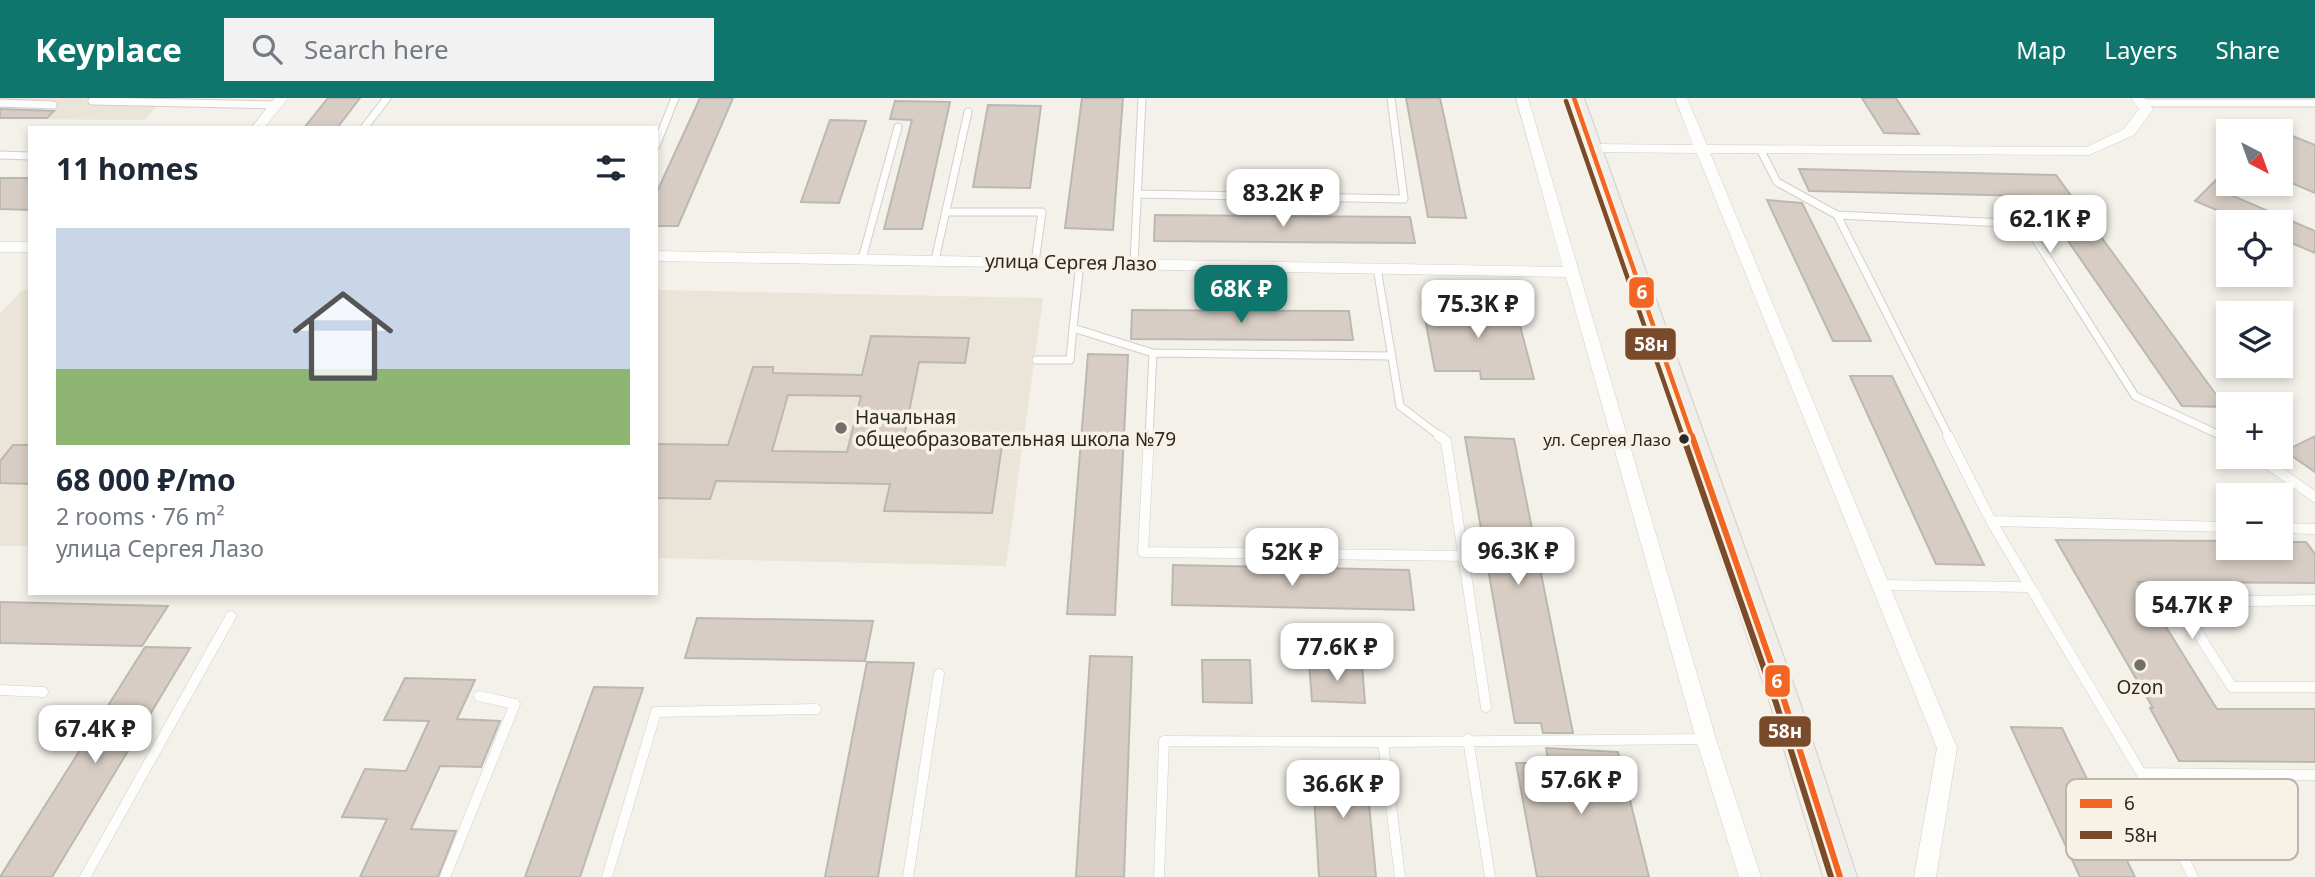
<!DOCTYPE html>
<meta charset="utf-8">
<style>
body{margin:0;font-family:"Noto Sans",sans-serif;background:#f2f2f3;color:#1f2937;height:100vh;display:flex;flex-direction:column;font-size:26px;white-space:nowrap}
*{box-sizing:border-box;margin:0}
p{font-size:23px;color:#747a83}
.icon{flex:none;width:38px;height:38px;fill:none;stroke:currentColor;stroke-width:2;stroke-linecap:round;stroke-linejoin:round}
.map{position:relative;flex:1;overflow:hidden}
.sheet{position:absolute;left:28px;top:28px;width:630px;height:469px;display:flex;flex-direction:column;background:#fff;border-radius:0px;box-shadow:0 4px 10px #0003}
.sheet>*{flex:none}
.needle{width:46px;rotate:139deg}
.tools{position:absolute;left:2216px;top:21px;display:grid;gap:14px}
.tools a{display:grid;place-items:center;width:77px;height:77px;border-radius:0px;background:#fff;box-shadow:0 4px 10px #0003;font-size:35px}
.price{position:absolute;translate:-50% -60px;padding:0 16px;border-radius:14px;background:#fff;color:#222;font-size:23px;line-height:46px;filter:drop-shadow(0 2px 4px #0008)}
.price::after{content:'';position:absolute;left:50%;top:42px;width:21px;height:16px;margin-left:-10px;background:inherit;clip-path:polygon(0 0,100% 0,50% 100%)}
.price.active{background:#0f766e;color:#fff}
ul{padding:0;list-style:none}
li{display:grid;align-content:center;gap:14px;height:371px;padding:0 28px}
li+li{border-top:2px solid #e0e1e3}
li span{display:grid;place-items:center;height:217px;border-radius:0px;color:#555}
li>.icon{margin-inline-start:auto}
span .icon{width:126px;height:126px;fill:#fffc;stroke-width:1}
li b{font-size:30px}
h2{display:flex;justify-content:space-between;align-items:center;height:84px;padding:0 28px;font-size:30px}
header{display:flex;align-items:center;gap:42px;box-sizing:border-box;height:98px;padding:0 35px;background:#0f766e;color:#fff}
header strong{font-size:33px}
nav{display:flex;gap:38px;margin-inline-start:auto;font-size:24px}
.search{width:490px;height:63px;background:#f2f2f3;display:flex;align-items:center;gap:18px;box-sizing:border-box;padding:0 24px;border-radius:0px;color:#747a83;font-size:26px}
.map>svg:first-child{display:block}
.built{fill:#ebe4d8}
.building{fill:#d7cdc4;stroke:#bbb8b3;stroke-width:2;fill-rule:evenodd}
.lines{fill:none;stroke-linecap:round;stroke-linejoin:round}
.service-far1-casing{stroke:#d1cfca;stroke-width:9}
.service-casing{stroke:#d1cfca;stroke-width:11}
.minor-casing{stroke:#d1cfca;stroke-width:1}
.secondary-casing{stroke:#d1cfca;stroke-width:2}
.service-far1{stroke:#fdfdfc;stroke-width:7}
.service{stroke:#fdfdfc;stroke-width:10}
.minor{fill:#fdfdfc;fill-rule:evenodd}
.secondary{fill:#efeeea;fill-rule:evenodd}
.bus-1-far1-casing{stroke:#f8f2e6;stroke-width:9}
.bus-1-casing{stroke:#f8f2e6;stroke-width:11}
.bus-2-far1-casing{stroke:#f8f2e6;stroke-width:9}
.bus-2-casing{stroke:#f8f2e6;stroke-width:11}
.bus-1-far1{stroke:#f26522;stroke-width:4.5}
.bus-1{stroke:#f26522;stroke-width:6}
.bus-2-far1{stroke:#7a4b2a;stroke-width:4.5}
.bus-2{stroke:#7a4b2a;stroke-width:6}
.poi-dot{fill:#716f6a;stroke:#f8f2e6;stroke-width:2.5}
.bus-dot{fill:#2b2925;stroke:#f8f2e6;stroke-width:2.5}
.labels{text-anchor:middle;dominant-baseline:central;stroke-width:7;stroke-linejoin:round;paint-order:stroke}
.bus-label{font-size:17px;fill:#2b2925;stroke:#f8f2e6;text-anchor:end}
.street-label{font-size:19px;fill:#2b2925;stroke:#f8f2e6}
.poi-label{font-size:19px;fill:#2b2925;stroke:#f8f2e6;text-anchor:start}
.key{fill:#f8f2e6;stroke:#bab6ac;stroke-width:2}
.key-label{font-size:19px;fill:#2b2925}
.line-badge{stroke:#f8f2e6;stroke-width:2.5}
.badge-label{font-size:19px;text-anchor:middle;font-weight:bold;fill:#fff}
</style>
<header>
<strong>Keyplace</strong>
<div class="search"><svg class="icon" aria-label="search" viewBox="0 0 24 24"><circle cx="10" cy="10" r="6"/><path d="M15 15l6 6"/></svg>Search here</div>
<nav><a>Map</a><a>Layers</a><a>Share</a></nav>
</header>
<div class="map">
<svg width="2315" height="779" viewBox="0 0 2315 779">
<rect width="100%" height="100%" fill="#f4f1ea"/>
<path class="built" d="M0,0H171H165L144,22L0,21Z
M22,192H30V448H0V216Z
M656,192L1043,200L1006,468L656,460Z"/>
<path class="building" d="M328,0H360L337,30H304Z
M700,0H733L678,128H656V96Z
M1082,0H1123L1113,132L1065,130Z
M1406,0H1440L1466,120L1428,119Z
M1862,0H1896L1919,36L1884,35Z
M895,3L950,4L922,131H884L912,22L890,21Z
M988,7L1041,8L1030,90L973,89Z
M0,11L53,13H54L47,20H0Z
M830,22L866,23L839,105L801,104Z
M2280,33L2315,47V95L2280,80Z
M2228,70V86H2244L2233,98L2315,133V155L2280,140V124H2245L2195,103Z
M1799,71L2056,77L2225,309L2182,308L2037,98L1809,93Z
M0,80H30V112L0,111Z
M1767,102L1802,105L1871,243H1833Z
M1155,117L1410,119L1415,145L1154,143Z
M1422,205H1514L1534,281H1481L1480,273H1435Z
M1132,212L1349,213L1353,242L1131,241Z
M871,238L969,240L965,265L919,264L904,339L1003,341L992,415L884,413L890,386L716,383L710,401L656,400V346L728,347L753,269H773V275L862,277ZM788,297L861,298L847,354L772,353Z
M1088,256L1128,257L1115,517L1067,516Z
M1850,278H1892L1984,467L1936,466Z
M2315,338V374L2285,353Z
M1465,339L1514,341L1573,635H1543L1541,625H1515Z
M13,347H30V386L0,385V363Z
M2056,442L2228,443V450H2280V444H2306L2315,456V485L2138,484L2217,611H2315V664L2179,663L2150,610H2153Z
M1173,467L1409,472L1414,512L1172,507Z
M0,504L168,508L142,548L0,545Z
M697,520L873,523L865,563L685,560Z
M145,549L190,550L52,779H0Z
M1090,558L1132,559L1124,779H1076Z
M1202,562H1250L1252,605L1203,604Z
M867,564L914,565L878,779H825Z
M1309,565L1362,566L1365,605L1312,603Z
M405,580L475,582L457,621L500,623L481,669L440,668L411,731L456,733L438,779H360L387,721L342,719L365,671L406,673L429,623L384,622Z
M594,589L643,590L580,779H525Z
M2011,629L2062,630L2135,779H2080Z
M1546,650L1618,654L1649,779H1537L1516,665H1549Z
M1312,664L1365,665L1376,779H1319Z"/>
<g class="lines">
<defs>
<path id="service-far1" d="M95,0L92,3L276,7
M0,5L53,7
M2141,5H2315
M364,30L387,0
M656,48L675,0
M1760,51L1777,84L1837,117L2026,126L2135,298L2224,339
M0,57L30,58
M1139,96L1404,101L1391,0
M947,114H1042L1035,164
M1837,117L1949,339
M862,161L898,29
M935,162L968,14
M1080,165L1073,230L1153,255
M1134,165L1142,0
M1377,170L1400,308L1441,339
M1036,262H1070L1073,230
M1149,339L1153,255L1391,258"/>
<path id="service" d="M1149,338L1143,454L1465,458
M1439,338L1446,343L1486,609
M1948,338L1991,423L2228,429
M2221,338L2228,341
M2258,359L2315,399
M1991,423L2141,675
M2280,430L2315,431
M1881,487L2028,489
M2315,502L2178,504L2232,589H2315
M0,592L43,594
M1468,641L1490,779
M1383,644L1706,641
M85,779L231,518
M445,779L515,606L479,598
M607,779L656,614L816,611
M908,779L939,576
M1159,779L1164,643L1383,644L1400,779
M2193,779L2141,675L2315,677"/>
<path id="minor" d="M275,0H288L264,30H251Z
M1516,0H1528L1716,641L1761,779H1739L1696,641L1566,179L656,163V153L1563,169Z
M1675,0H1687L1707,47L2087,49L2124,31L2139,11L2131,0H2144L2153,11L2134,37L2089,57L1710,55L1957,650L1936,779H1914L1937,650L1697,55L1592,54L1585,50L1592,46L1693,47Z
M0,144H30V154H0Z"/>
<path id="secondary" d="M1564,0H1584L1799,602L1857,779H1823L1769,602Z"/>
</defs>
<use href="#service-far1" class="service-far1-casing"/>
<use href="#service" class="service-casing"/>
<use href="#minor" class="minor-casing"/>
<use href="#secondary" class="secondary-casing"/>
<use href="#service-far1" class="service-far1"/>
<use href="#service" class="service"/>
<use href="#minor" class="minor"/>
<use href="#secondary" class="secondary"/>
<defs>
<path id="bus-1-far1" d="M1574,0L1692,339"/>
<path id="bus-1" d="M1692,338L1784,602L1840,779"/>
<path id="bus-2-far1" d="M1566,3L1683,339"/>
<path id="bus-2" d="M1683,338L1776,605L1831,779"/>
</defs>
<use href="#bus-1-far1" class="bus-1-far1-casing"/>
<use href="#bus-1" class="bus-1-casing"/>
<use href="#bus-2-far1" class="bus-2-far1-casing"/>
<use href="#bus-2" class="bus-2-casing"/>
<use href="#bus-1-far1" class="bus-1-far1"/>
<use href="#bus-1" class="bus-1"/>
<use href="#bus-2-far1" class="bus-2-far1"/>
<use href="#bus-2" class="bus-2"/>
</g>
<g class="poi-dot">
<circle cx="841" cy="330" r="7"/>
<circle cx="2140" cy="567" r="7"/>
</g>
<circle class="bus-dot" cx="1684" cy="341" r="6"/>
<g class="labels">
<g class="bus-label">
<text x="1671" y="341">ул. Сергея Лазо</text>
</g>
<g class="street-label">
<text transform="translate(1071 164) rotate(1)">улица Сергея Лазо</text>
</g>
<g class="poi-label">
<text x="855" y="319">Начальная<tspan x="855" dy="22">общеобразовательная школа №79</tspan></text>
<text x="2140" y="589" text-anchor="middle">Ozon</text>
</g>
</g>
<rect x="2066" y="681" width="232" height="81" rx="10" class="key"/>
<rect x="2080" y="701" width="32" height="9" fill="#f26522"/>
<rect x="2080" y="733" width="32" height="8" fill="#7a4b2a"/>
<g class="key-label">
<text x="2124" y="712">6</text>
<text x="2124" y="744">58н</text>
</g>
<g class="line-badge">
<rect x="1628" y="178" width="27" height="33" rx="7" fill="#f26522"/>
<rect x="1624" y="229" width="53" height="34" rx="7" fill="#7a4b2a"/>
<rect x="1764" y="566" width="27" height="34" rx="7" fill="#f26522"/>
<rect x="1758" y="617" width="54" height="33" rx="7" fill="#7a4b2a"/>
</g>
<g class="badge-label">
<text x="1642" y="201">6</text>
<text x="1651" y="253">58н</text>
<text x="1777" y="590">6</text>
<text x="1785" y="640">58н</text>
</g>
</svg>
<div class="tools">
<a><svg class="needle" viewBox="-14 -14 28 28"><path d="M0-13l5 13h-10z" fill="#e53935"/><path d="M0 13l5-13h-10z" fill="#747a83"/></svg></a>
<a><svg class="icon" aria-label="locate" viewBox="0 0 24 24"><circle cx="12" cy="12" r="6"/><path d="M12 2v4M12 18v4M2 12h4M18 12h4"/></svg></a>
<a><svg class="icon" aria-label="layers" viewBox="0 0 24 24"><path d="M12 4l9 5-9 5-9-5zM3 14l9 5 9-5"/></svg></a>
<a>+</a>
<a>−</a>
</div>
<b class="price" style="left:1283px;top:131px">83.2K ₽</b>
<b class="price" style="left:2050px;top:157px">62.1K ₽</b>
<b class="price active" style="left:1241px;top:227px">68K ₽</b>
<b class="price" style="left:1478px;top:242px">75.3K ₽</b>
<b class="price" style="left:1518px;top:489px">96.3K ₽</b>
<b class="price" style="left:1292px;top:490px">52K ₽</b>
<b class="price" style="left:2192px;top:543px">54.7K ₽</b>
<b class="price" style="left:1337px;top:585px">77.6K ₽</b>
<b class="price" style="left:95px;top:667px">67.4K ₽</b>
<b class="price" style="left:1581px;top:718px">57.6K ₽</b>
<b class="price" style="left:1343px;top:722px">36.6K ₽</b>
<section class="sheet">
<h2>11 homes<svg class="icon" aria-label="filters" viewBox="0 0 24 24"><path d="M4 7h16M4 17h16"/><circle cx="9" cy="7" r="2"/><circle cx="15" cy="17" r="2"/></svg></h2>
<ul>
<li><span style="background:linear-gradient(#c9d6e8 65%,#8fb573 0)"><svg class="icon" aria-label="home" viewBox="0 0 24 24"><path d="M3 11l9-7 9 7M6 9v11h12V9"/></svg></span><div><b>68 000 ₽/mo</b><p>2 rooms · 76 m²</p><p>улица Сергея Лазо</p></div></li>
</ul>
</section>
</div>
